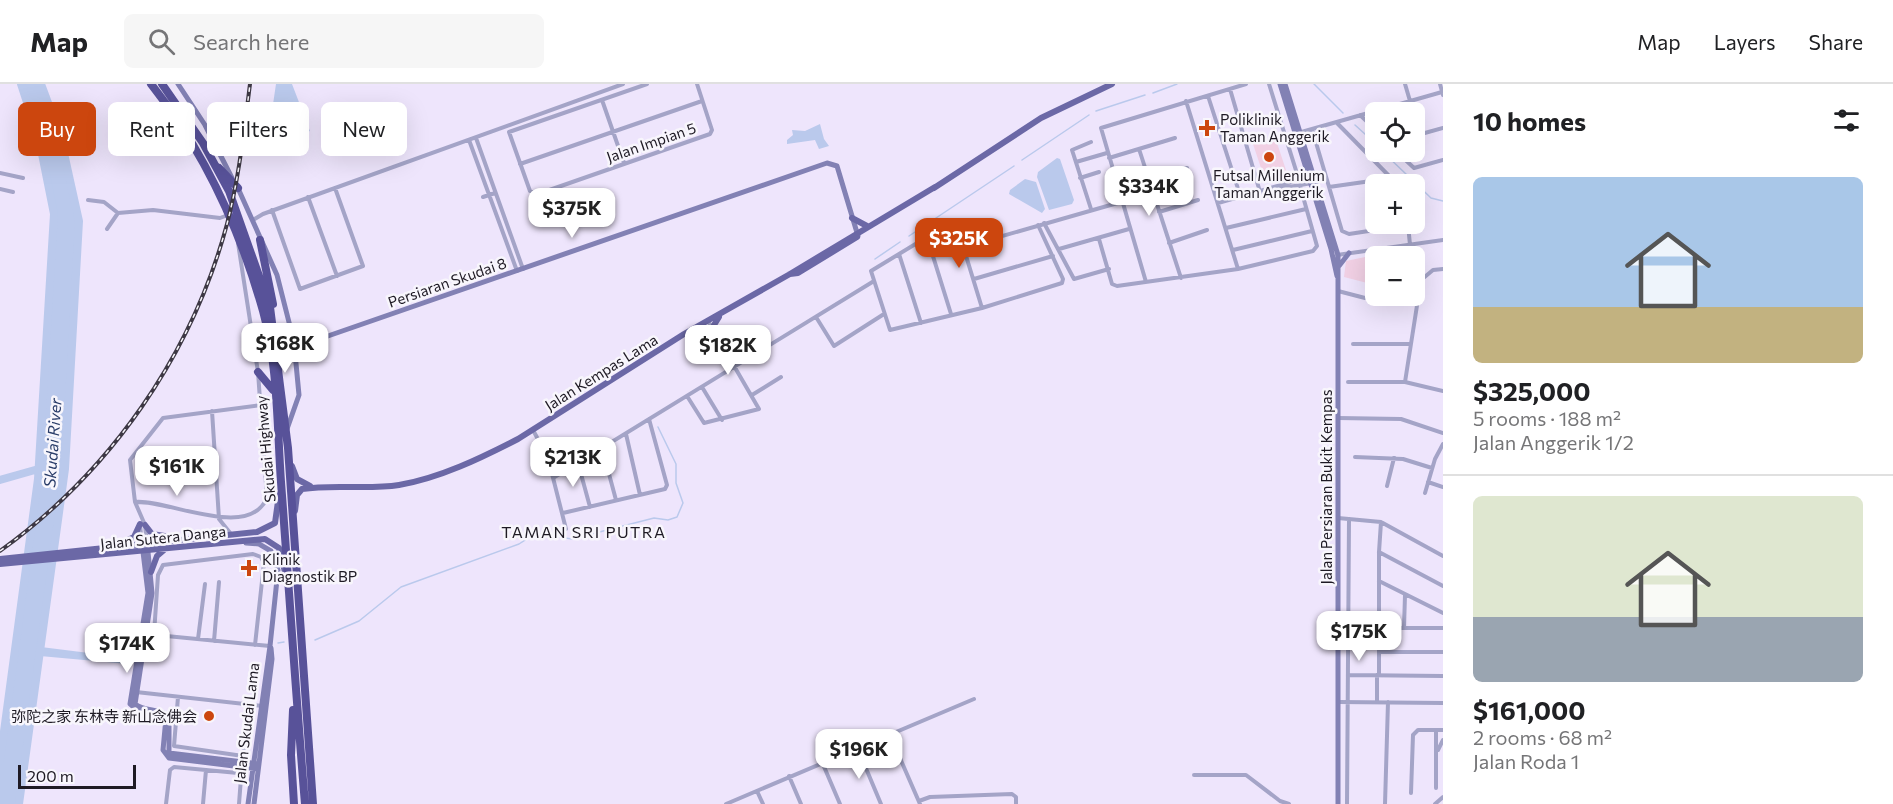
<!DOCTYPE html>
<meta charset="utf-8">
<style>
body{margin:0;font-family:Commissioner,"Noto Sans SC",sans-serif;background:#f6f6f6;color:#202124;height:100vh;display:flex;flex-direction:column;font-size:22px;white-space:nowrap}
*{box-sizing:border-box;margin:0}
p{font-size:20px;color:#757577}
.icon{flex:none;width:33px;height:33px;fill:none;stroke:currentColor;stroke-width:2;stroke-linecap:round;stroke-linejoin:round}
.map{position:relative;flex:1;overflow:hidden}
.sheet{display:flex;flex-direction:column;background:#fff;width:450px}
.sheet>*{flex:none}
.hud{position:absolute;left:18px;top:18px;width:570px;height:54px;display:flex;gap:12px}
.buttons{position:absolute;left:1365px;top:18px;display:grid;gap:12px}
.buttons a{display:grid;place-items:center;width:60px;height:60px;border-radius:9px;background:#fff;box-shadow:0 6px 24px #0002;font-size:30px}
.scale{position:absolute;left:18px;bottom:15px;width:118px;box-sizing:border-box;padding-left:6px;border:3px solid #1e1a24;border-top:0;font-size:16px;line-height:21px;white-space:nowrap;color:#1e1a24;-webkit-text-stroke:4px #f8f6fc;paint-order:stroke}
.price{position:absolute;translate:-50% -51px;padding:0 14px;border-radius:12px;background:#fff;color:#222;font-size:20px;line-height:39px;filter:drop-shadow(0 2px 3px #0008)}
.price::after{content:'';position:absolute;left:50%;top:36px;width:18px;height:14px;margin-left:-9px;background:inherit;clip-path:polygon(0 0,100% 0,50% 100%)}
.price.current{background:#cc460e;color:#fff}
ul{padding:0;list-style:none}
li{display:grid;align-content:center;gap:12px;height:318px;padding:0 30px}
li+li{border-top:2px solid #e0e0e0}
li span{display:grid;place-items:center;height:186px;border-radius:9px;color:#555}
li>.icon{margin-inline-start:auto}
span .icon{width:108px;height:108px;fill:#fffc;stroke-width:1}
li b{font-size:26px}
h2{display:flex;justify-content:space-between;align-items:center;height:72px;padding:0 30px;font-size:26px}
.chip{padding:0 21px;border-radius:9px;background:#fff;box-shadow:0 6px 24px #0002;font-size:21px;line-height:54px}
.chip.current{background:#cc460e;color:#fff}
header{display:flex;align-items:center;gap:36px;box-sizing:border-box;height:84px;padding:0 30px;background:#fff;border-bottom:2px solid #e0e0e0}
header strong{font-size:28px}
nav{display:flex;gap:33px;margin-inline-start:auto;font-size:21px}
.search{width:420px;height:54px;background:#f6f6f6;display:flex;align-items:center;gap:15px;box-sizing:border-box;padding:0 21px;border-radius:9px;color:#757577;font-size:22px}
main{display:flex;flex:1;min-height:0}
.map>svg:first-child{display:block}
.green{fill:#f1d0e4}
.water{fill:#bac9ec}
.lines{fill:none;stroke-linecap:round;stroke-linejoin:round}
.stream{stroke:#bac9ec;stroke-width:1.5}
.river{stroke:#bac9ec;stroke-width:8}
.street{stroke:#a4a4c7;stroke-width:4}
.secondary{stroke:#8281b4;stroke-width:5}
.primary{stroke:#6b68a6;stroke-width:6}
.highway{stroke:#585299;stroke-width:8}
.rail-casing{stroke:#3d3844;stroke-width:4}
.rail{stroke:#f8f6fc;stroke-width:1.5;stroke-dasharray:4.5;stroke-linecap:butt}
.poi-dot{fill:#cc460e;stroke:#f8f6fc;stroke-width:2}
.labels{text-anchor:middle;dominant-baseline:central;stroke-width:5;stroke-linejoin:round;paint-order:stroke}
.poi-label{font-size:15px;fill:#1e1a24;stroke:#f8f6fc;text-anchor:start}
.street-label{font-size:15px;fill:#1e1a24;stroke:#f8f6fc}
.water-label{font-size:16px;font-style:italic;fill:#2a3d69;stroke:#f8f6fc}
.neighbourhood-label{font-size:16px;letter-spacing:1.5px;fill:#1e1a24;stroke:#f8f6fc}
</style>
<header>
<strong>Map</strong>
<div class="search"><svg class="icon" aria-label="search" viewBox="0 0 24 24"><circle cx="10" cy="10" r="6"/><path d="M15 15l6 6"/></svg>Search here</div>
<nav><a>Map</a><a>Layers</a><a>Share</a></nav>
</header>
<main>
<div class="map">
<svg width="1443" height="720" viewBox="0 0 1443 720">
<rect width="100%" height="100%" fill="#eee5fc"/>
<path class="green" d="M1275,53L1286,86L1268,94L1264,93L1253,60Z
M1394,167V172H1376L1375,201L1344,193L1346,177Z"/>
<path class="water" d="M21,0H41L60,51L79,137L65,385L41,563L129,574L128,580L40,572L19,720H0V677L38,395L54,130L39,55Z
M276,0H292L310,47L272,62L267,61Z
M820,40L824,55L829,62L819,65L815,56L787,60V56L793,51L792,46L805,47Z
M1057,74L1060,75L1074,116L1072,120L1049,126L1037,93L1038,88Z
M1025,95L1036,98L1045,125L1042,129L1009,110L1010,106Z"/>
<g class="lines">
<path class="stream" d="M1314,0L1343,29
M1153,9L1177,0
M1096,27L1145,11
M1355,41L1376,60
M1383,68L1431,114L1443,117
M1022,76L1089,31
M909,152L1014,82
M875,175L900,158
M315,556L359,537L401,503L519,460C547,441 544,453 572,455L654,434L668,436L677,433L683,419L676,399V380L658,343
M278,559L284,558"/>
<path class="river" d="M0,396L42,384
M0,677L38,395L54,130L39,55L21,0
M19,720L65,385L79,137L60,51L41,0"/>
<path class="street" d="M647,0L509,48L530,107L538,110L710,50L712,46L697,0
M1269,0L1299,96
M1405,0L1410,17
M1440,0L1443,11
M1230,5L1260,108
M1208,12L1241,114
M602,16L624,79
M1186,17L1238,185
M1360,31L1376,46
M1337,39L1397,100
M1312,45L1342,147L1349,150L1408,141
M1298,49L1442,8
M1414,52L1443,44
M476,54L523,185
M469,56L517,187
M1091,58L1072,66L1091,125
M1139,65L1181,194
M1397,68L1414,84L1443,76
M1109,74L1175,54
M1076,78L1107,69
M520,80L702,17
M0,89L23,94
M1080,94L1099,88
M1149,97L1187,84
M1329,103L1392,94
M0,105L13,108
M1266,107L1312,99
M308,113L337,192
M483,113L495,109
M88,116L104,118L118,129
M1218,119L1309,93
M272,126L300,205L363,182L335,104
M1159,128L1198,116
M253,136L263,130L623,0
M1044,139L1074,195L1109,185
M1408,140L1410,161
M1226,144L1306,125
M107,145L118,129L153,126L220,134L228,131
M927,153L951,230
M1099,155L1112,200L1117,202L1238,185L1313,167L1317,162L1300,102
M1169,159L1207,146
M964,163L1121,118
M1059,165L1129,145
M1233,166L1312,147
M899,170L921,239
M1337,171L1443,156
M974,195L1053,172
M1146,198L1101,44L1246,0
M1338,207L1365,214
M982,224L955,136L871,187L890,246L982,224L1062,199L1063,195L1038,141
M816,233L834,262L884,230
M1353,260H1411
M1348,298H1405L1443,307
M1405,298L1421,196L1433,186L1443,185
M702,303L722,336
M752,311L781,293
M687,312L704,339L759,325L708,237
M212,327L219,435L231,450
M1338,334L1401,335L1443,349
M533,346L548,374L566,445
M626,350L640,411
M602,364L616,416
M1355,373L1403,375L1432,384
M578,379L590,423
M553,394L874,197
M1428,398L1443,403
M1387,402L1394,374
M1425,409L1435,375L1443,360
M135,418C168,415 248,457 267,414L258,288L238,159
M563,429L665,405L667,401L649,335
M1338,434L1381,438L1443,472
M140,441L142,460
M147,460L145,441L135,418L130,376L163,334L261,321
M1379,468L1443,502
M1379,497L1443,529
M1380,544H1443
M1404,544L1405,511
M146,550L270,562
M154,550L158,491L163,481L253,470L261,473L264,479L255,561
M198,555L205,500
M214,557L219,498
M1379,568H1443
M1348,591L1443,592
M1379,591V468L1381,438
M136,608L262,622
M178,613L174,662L243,672
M1339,618L1443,619
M1377,618V591
M889,649L920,720
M857,663L881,720
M1438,666L1443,656
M243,673L249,620
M822,678L840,720
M1194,691H1246L1280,717L1289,720
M789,692L801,720
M1436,704V646
M757,707L763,720
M1411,709L1413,651L1418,646H1443
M919,717L930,713L1012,710L1016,713V720
M166,720L170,686L174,683L238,689L241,694L239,720
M203,720L206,686
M726,720L974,615
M1347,720L1349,435
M1385,720L1388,618
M1435,720L1443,713"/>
<path class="secondary" d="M178,0L205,41L232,94
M1280,0L1331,165L1337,192
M1285,0L1338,171V720
M237,102L277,191L293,254L300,259L325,253L827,79L837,82L858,152
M1339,182L1349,169
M287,345L299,311L295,269L309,259
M246,459L259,460L271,467L278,486L270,562L248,720
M143,468L148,509L130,620L139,628L166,634L163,666L169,674L258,685
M148,468L152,509L135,620C145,628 159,624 169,632V669L259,680
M254,720L272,575L271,564"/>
<path class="primary" d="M934,104L1041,34L1112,0
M852,134L867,142
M790,190L798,189L857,153
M696,245L703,244L715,249
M715,249L714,241L719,233
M292,382L297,395L310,402
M295,427L297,411L302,405C334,400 367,406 399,401C440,394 481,374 518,355L684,250L790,190L935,103
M145,441L152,450L177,454
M122,459L134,453L140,440
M0,475L257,448L275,439L279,410
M0,480L265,455L279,464L285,488
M151,488L157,472L164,466"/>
<path class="highway" d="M151,0C204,67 240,145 263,227C278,281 277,342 281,398C289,505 296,613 305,720
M162,0L203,59L229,107L270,223L288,364L313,720
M219,84L238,104
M260,156L273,220
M258,288L273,306
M293,626L291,671L294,720"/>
<defs>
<path id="rail" d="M0,467C110,388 192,271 227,140C239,94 244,47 250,0"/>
</defs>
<use href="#rail" class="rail-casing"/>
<use href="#rail" class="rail"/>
</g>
<g class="poi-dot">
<path d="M1204 35h6v6h6v6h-6v6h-6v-6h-6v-6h6z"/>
<circle cx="1269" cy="73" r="6"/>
<path d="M246 475h6v6h6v6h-6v6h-6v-6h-6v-6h6z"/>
<circle cx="209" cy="632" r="6"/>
</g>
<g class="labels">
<g class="poi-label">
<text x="1220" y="35">Poliklinik<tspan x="1220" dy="17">Taman Anggerik</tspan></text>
<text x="1269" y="91" text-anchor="middle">Futsal Millenium<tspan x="1269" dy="17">Taman Anggerik</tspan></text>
<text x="262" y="475">Klinik<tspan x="262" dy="17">Diagnostik BP</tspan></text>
<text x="197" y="632" text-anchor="end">弥陀之家 东林寺 新山念佛会</text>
</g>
<g class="street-label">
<text transform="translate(651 58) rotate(-19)">Jalan Impian 5</text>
<text transform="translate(447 198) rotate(-19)">Persiaran Skudai 8</text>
<text transform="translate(601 288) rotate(-32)">Jalan Kempas Lama</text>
<text transform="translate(265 365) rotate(-95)">Skudai Highway</text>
<text transform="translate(1326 403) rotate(-90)">Jalan Persiaran Bukit Kempas</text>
<text transform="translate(163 453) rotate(-6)">Jalan Sutera Danga</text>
<text transform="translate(246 639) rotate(-83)">Jalan Skudai Lama</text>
</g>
<g class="water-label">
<text transform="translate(52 359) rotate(-86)">Skudai River</text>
</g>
<g class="neighbourhood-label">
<text x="584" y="447">TAMAN SRI PUTRA</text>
</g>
</g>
</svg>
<div class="buttons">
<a><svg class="icon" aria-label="locate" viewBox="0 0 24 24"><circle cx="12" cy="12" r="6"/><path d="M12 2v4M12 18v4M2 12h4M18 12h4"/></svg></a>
<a>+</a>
<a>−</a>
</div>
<div class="scale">200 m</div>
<b class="price" style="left:1149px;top:133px">$334K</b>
<b class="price" style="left:572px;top:155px">$375K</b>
<b class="price current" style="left:959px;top:185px">$325K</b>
<b class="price" style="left:285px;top:290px">$168K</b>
<b class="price" style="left:728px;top:292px">$182K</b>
<b class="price" style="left:573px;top:404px">$213K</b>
<b class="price" style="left:177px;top:413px">$161K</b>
<b class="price" style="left:1359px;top:578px">$175K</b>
<b class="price" style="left:127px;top:590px">$174K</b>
<b class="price" style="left:859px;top:696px">$196K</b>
<div class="hud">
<a class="chip current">Buy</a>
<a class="chip">Rent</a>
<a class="chip">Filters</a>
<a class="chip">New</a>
</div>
</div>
<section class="sheet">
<h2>10 homes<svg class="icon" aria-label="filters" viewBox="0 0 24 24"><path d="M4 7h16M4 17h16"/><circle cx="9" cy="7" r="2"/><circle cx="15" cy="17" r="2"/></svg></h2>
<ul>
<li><span style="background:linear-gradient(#a9c7e8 70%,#c2b280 0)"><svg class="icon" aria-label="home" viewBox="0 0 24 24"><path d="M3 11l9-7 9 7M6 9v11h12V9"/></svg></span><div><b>$325,000</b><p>5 rooms · 188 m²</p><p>Jalan Anggerik 1/2</p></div></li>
<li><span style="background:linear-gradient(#dfe7d0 65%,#9aa5b1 0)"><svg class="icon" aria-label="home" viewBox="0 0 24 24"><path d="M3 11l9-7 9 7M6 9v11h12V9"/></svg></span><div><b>$161,000</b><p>2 rooms · 68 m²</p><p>Jalan Roda 1</p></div></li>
</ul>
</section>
</main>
